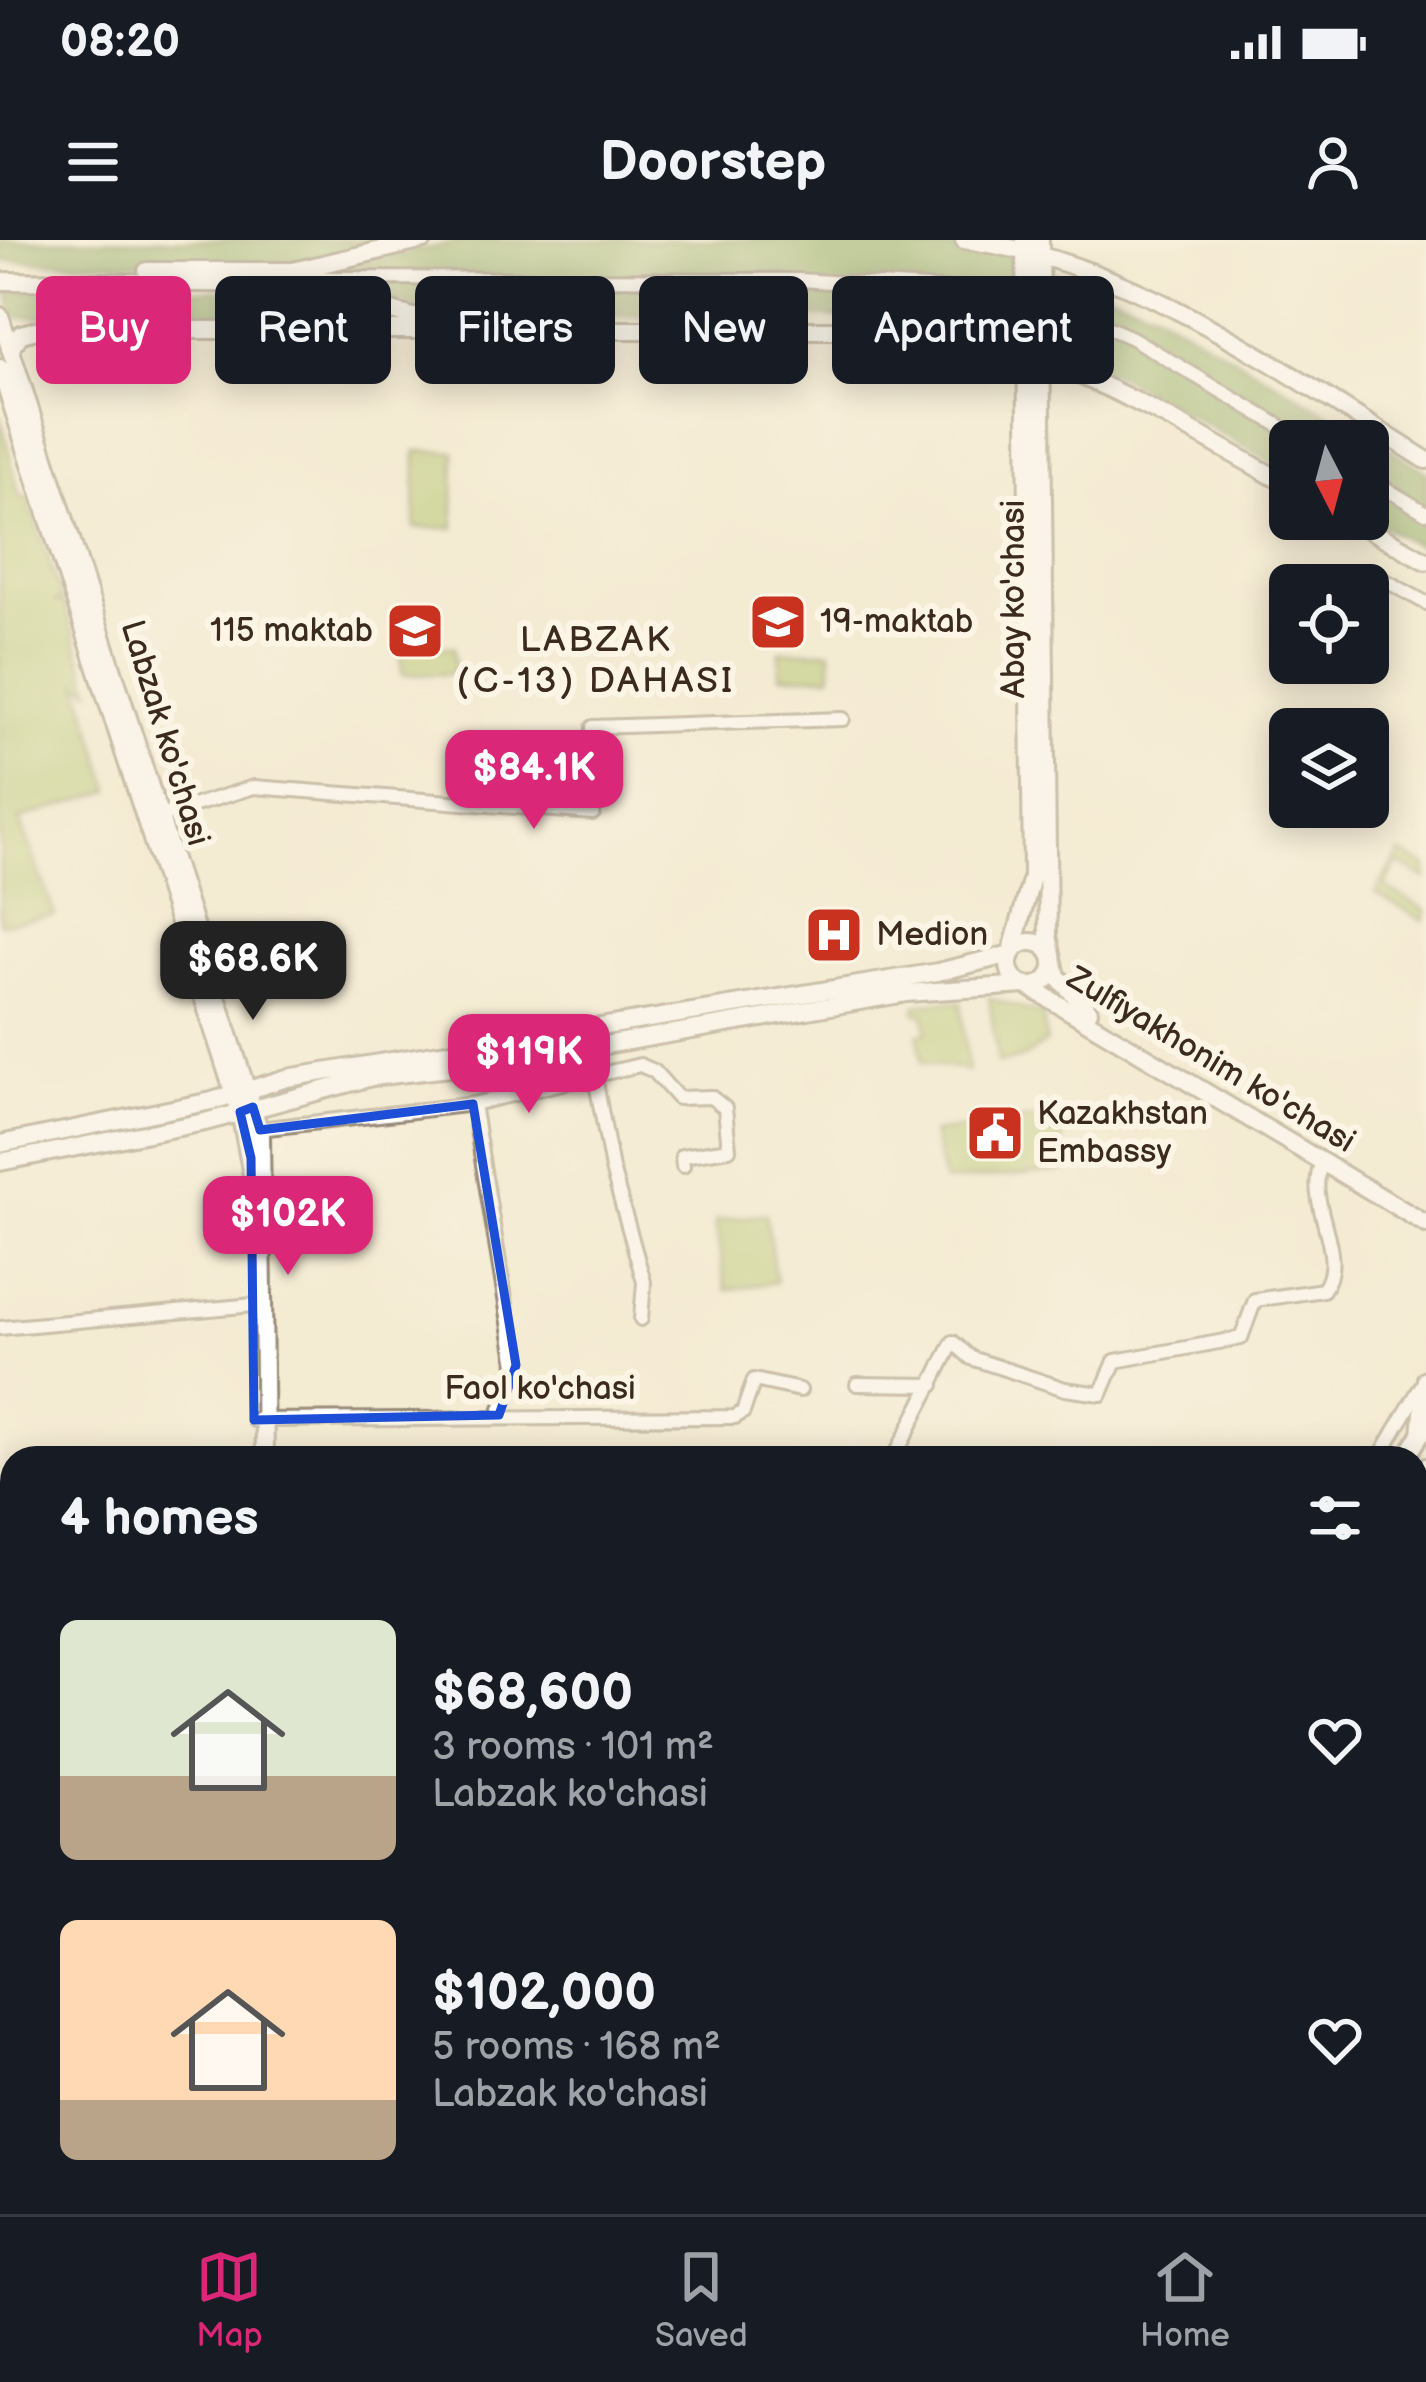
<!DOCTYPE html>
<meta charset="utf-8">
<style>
body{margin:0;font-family:"Balsamiq Sans",sans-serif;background:#20242c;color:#f1f3f6;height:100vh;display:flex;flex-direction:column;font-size:45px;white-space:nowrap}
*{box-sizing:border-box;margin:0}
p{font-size:39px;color:#9ea1a6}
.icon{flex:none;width:66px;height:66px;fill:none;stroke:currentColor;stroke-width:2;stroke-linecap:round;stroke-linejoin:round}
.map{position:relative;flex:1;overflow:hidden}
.sheet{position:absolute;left:0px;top:1206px;width:1428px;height:768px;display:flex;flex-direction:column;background:#171b24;border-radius:36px 36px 0 0;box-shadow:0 6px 30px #0003}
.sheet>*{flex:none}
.top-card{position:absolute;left:36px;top:36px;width:1356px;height:108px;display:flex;gap:24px}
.needle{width:78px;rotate:174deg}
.fabs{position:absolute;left:1269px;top:180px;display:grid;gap:24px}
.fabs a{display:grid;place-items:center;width:120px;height:120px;border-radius:18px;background:#171b24;box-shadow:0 6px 30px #0003;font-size:60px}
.price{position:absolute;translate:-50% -102px;padding:0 27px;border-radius:24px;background:#db2777;color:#fff;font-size:39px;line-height:78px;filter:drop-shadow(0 3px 6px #0008)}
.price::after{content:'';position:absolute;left:50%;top:72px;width:36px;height:27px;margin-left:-18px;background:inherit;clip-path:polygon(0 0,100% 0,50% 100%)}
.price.current{background:#222;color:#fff}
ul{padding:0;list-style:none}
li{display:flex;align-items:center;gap:36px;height:300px;padding:0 60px}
li span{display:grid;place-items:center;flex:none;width:336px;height:240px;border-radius:18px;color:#555}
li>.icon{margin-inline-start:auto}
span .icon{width:144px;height:144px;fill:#fffc;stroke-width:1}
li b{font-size:51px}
h2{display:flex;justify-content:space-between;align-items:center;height:144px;padding:0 60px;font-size:51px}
.chip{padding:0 42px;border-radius:18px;background:#171b24;box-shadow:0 6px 30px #0003;font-size:42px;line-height:108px}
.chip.current{background:#db2777;color:#fff}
.status{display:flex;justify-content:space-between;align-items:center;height:84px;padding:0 60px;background:#171b24;direction:ltr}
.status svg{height:33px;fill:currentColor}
header{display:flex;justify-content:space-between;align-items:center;height:156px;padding:0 60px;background:#171b24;font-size:54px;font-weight:700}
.menu{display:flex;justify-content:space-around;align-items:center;height:168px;border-top:3px solid #363941;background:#171b24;font-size:33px;color:#9ea1a6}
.menu a{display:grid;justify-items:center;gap:6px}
.menu .current{color:#db2777}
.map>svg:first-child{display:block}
.green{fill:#adc367;stroke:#747642;stroke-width:3}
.forest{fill:#8aa95c;stroke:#626a3d;stroke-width:3}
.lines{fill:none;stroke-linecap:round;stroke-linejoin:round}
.canal{stroke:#57c3d1;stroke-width:9}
.minor-casing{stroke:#988a78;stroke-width:18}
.major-casing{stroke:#988a78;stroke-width:22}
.minor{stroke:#fff;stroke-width:12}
.major{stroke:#fff;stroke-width:16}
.marked{fill:none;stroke:#1d4ed8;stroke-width:9;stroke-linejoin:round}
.labels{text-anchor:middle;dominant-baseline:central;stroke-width:12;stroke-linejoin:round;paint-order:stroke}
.street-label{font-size:33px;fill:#3b2a1e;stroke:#fcf5e5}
.poi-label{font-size:33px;fill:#3b2a1e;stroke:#fcf5e5;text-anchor:start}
.neighbourhood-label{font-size:36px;letter-spacing:3px;fill:#3b2a1e;stroke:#fcf5e5}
</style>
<div class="status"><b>08:20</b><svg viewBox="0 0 49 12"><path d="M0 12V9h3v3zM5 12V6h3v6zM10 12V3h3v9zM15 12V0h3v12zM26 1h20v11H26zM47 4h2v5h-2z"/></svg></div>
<header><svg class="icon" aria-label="menu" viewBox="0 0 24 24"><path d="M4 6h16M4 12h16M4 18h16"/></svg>Doorstep<svg class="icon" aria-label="person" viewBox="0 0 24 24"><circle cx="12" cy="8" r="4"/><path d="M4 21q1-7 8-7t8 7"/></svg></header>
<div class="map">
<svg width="1426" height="1974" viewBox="0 0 1426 1974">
<rect width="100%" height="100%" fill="#fcf5e5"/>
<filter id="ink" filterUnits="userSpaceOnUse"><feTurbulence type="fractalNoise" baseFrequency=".00833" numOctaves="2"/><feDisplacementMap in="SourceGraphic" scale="24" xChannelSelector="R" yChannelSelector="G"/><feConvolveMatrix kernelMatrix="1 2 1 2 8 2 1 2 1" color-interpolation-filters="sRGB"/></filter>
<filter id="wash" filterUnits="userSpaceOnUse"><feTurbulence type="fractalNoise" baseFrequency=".004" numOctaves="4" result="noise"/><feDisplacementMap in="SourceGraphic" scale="48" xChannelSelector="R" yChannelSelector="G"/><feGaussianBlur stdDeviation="2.7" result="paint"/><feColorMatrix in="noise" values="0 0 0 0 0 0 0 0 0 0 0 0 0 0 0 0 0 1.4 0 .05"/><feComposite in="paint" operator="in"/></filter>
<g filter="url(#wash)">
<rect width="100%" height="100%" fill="#f4ebd3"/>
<path class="green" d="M0,174L20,257L28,256L62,359L54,362L64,363L91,450L79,444L111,551L20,579L55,675L0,684Z
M416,211L455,212L454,288H415Z
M454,407L455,434L402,435L401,408Z
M780,411H831V436H780Z
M1400,613L1426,626V639L1398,623L1385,647L1426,670L1424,681L1375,653Z
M989,758L1043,775L1046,802L1025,817L998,824Z
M940,761L961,762L968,831L922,823L918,794L927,792L924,773H916L915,765Z
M1059,875L1066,931L944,942L932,893Z
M766,974L776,1042L726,1050L715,981Z"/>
<path class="forest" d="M0,0H402L291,25L0,21Z
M468,0H799L992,12L1014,17L1013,99L936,82L799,76H445L292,36Z
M1057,33L1152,69L1426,231V311L1368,278V201H1290V233L1122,138L1052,107Z
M294,50L398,78L13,77L8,51Z"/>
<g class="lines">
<path class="canal" d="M1265,1962L1298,1974"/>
</g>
</g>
<g filter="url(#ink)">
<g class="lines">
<defs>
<path id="minor" d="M315,38L799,40L990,52
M1082,76L1132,98L1305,201
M1368,238L1426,273
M1370,332L1426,363
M153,578L254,547L593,573V487L843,479
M595,837L612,929L644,1042L641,1079
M473,864L516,1125L499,1175
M259,889L473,864L640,825L654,831L678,858L711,857L725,868L729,909L682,916L683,926
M0,1088L254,1065
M857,1144L933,1145
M254,1180L735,1177L743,1172L754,1140L800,1150
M894,1218L953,1102L971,1118L1065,1149L1101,1154L1115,1121L1241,1098L1255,1060L1323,1050C1350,1014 1303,962 1322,923
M1379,1218L1422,1145
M1416,1289L1426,1273
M0,1501H12
M0,1589H12
M0,1688H12
M1416,1921L1426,1926
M133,1962L139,1974
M306,1962L311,1974
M434,1962L447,1974
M359,1974L369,1962
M462,1974L473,1962
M741,1974L783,1962"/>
<path id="major" d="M964,0C1133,21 1284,132 1426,220
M1040,0L1048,696L1057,736L1089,771
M147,31H293L424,0
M0,41L295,44L431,82
M0,76L261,895L265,1218
M10,109L21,94L37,90H916C1053,105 1172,180 1290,246
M0,128L240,872L252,935
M1350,279L1426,321
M1009 724a22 22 0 1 1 44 0a22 22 0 1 1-44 0Z
M0,904L212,861L287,838L938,732L1011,714L1032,637L1025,0
M0,922L205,882L372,837L518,820L906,753L1026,745L1426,984
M1421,1195L1426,1139
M1406,1218L1426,1186
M1416,1244L1426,1227
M0,1390L12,1397
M0,1412L12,1419
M0,1862L12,1842
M0,1892L12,1871
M1135,1962L1178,1974
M1210,1962L1238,1974
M1234,1962L1262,1974
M899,1974L907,1962
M995,1974L997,1962
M1013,1974L1015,1962
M1025,1974L1037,1962"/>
</defs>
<use href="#minor" class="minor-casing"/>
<use href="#major" class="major-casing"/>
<use href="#minor" class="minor"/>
<use href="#major" class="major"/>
</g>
</g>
<path d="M0 0H1426V1974H0ZM473,864L516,1125L499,1175L254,1180L251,918L240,872L253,867L260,890Z" fill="#f4ebd3" fill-opacity=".55" fill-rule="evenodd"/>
<path class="marked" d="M473,864L516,1125L499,1175L254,1180L251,918L240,872L253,867L260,890Z"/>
<defs>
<symbol id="school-square" viewBox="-11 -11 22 22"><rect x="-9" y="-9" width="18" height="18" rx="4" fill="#c8321e" stroke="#fcf5e5"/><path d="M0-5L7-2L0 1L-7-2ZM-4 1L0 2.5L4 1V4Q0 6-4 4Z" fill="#fff"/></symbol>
<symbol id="hospital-square" viewBox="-11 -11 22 22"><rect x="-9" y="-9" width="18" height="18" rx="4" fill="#c8321e" stroke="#fcf5e5"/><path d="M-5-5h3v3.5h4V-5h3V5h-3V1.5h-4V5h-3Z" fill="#fff"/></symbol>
<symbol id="civic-square" viewBox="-11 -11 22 22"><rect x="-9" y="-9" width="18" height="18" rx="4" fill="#c8321e" stroke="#fcf5e5"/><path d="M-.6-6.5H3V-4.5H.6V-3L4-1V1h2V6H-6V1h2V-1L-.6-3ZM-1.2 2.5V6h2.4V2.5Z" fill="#fff"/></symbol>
</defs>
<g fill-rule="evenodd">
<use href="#school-square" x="745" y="349" width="66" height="66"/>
<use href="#school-square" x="382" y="358" width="66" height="66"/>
<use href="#hospital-square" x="801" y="662" width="66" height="66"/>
<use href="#civic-square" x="962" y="860" width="66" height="66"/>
</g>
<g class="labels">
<g class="street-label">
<text transform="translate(1014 359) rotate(-90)">Abay ko'chasi</text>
<text transform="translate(165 493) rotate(73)">Labzak ko'chasi</text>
<text transform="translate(1211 820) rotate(31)">Zulfiyakhonim ko'chasi</text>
<text x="540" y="1149">Faol ko'chasi</text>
</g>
<g class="poi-label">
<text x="820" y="382">19-maktab</text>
<text x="373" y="391" text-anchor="end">115 maktab</text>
<text x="876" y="695">Medion</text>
<text x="1037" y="874">Kazakhstan<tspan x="1037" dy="38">Embassy</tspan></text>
</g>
<g class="neighbourhood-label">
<text x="596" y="400">LABZAK<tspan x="596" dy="41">(C-13) DAHASI</tspan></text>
</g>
</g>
</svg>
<div class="fabs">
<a><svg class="needle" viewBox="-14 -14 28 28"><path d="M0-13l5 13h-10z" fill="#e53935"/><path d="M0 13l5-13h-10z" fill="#9ea1a6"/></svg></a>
<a><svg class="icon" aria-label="locate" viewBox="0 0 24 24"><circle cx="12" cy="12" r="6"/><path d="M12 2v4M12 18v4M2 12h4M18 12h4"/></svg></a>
<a><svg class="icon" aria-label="layers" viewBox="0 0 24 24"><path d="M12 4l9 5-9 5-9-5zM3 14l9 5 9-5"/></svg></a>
</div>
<b class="price" style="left:534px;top:592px">$84.1K</b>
<b class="price current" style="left:253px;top:783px">$68.6K</b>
<b class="price" style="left:529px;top:876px">$119K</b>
<b class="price" style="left:288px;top:1038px">$102K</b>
<div class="top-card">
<a class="chip current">Buy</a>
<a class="chip">Rent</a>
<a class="chip">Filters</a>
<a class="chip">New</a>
<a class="chip">Apartment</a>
</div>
<section class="sheet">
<h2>4 homes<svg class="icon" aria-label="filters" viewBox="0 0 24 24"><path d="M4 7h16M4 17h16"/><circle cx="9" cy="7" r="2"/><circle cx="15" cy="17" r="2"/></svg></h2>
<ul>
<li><span style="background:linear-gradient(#dfe7d0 65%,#b9a48a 0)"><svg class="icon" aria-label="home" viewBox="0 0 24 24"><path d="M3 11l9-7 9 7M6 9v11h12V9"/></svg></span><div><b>$68,600</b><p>3 rooms · 101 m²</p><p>Labzak ko'chasi</p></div><svg class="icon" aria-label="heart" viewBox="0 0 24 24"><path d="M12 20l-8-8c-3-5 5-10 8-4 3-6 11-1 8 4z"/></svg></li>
<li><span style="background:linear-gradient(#ffd9b3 75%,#b9a48a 0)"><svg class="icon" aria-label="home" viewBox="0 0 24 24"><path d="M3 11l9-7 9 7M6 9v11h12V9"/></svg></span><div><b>$102,000</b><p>5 rooms · 168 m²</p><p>Labzak ko'chasi</p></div><svg class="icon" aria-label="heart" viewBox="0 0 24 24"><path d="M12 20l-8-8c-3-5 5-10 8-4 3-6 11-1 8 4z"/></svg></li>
</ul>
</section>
</div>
<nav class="menu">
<a class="current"><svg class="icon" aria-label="map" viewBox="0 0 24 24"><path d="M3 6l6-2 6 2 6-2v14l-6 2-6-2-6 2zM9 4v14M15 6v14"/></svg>Map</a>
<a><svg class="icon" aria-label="saved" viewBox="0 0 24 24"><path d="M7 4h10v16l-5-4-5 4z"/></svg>Saved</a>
<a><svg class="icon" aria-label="home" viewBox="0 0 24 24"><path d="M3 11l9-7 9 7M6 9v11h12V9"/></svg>Home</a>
</nav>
